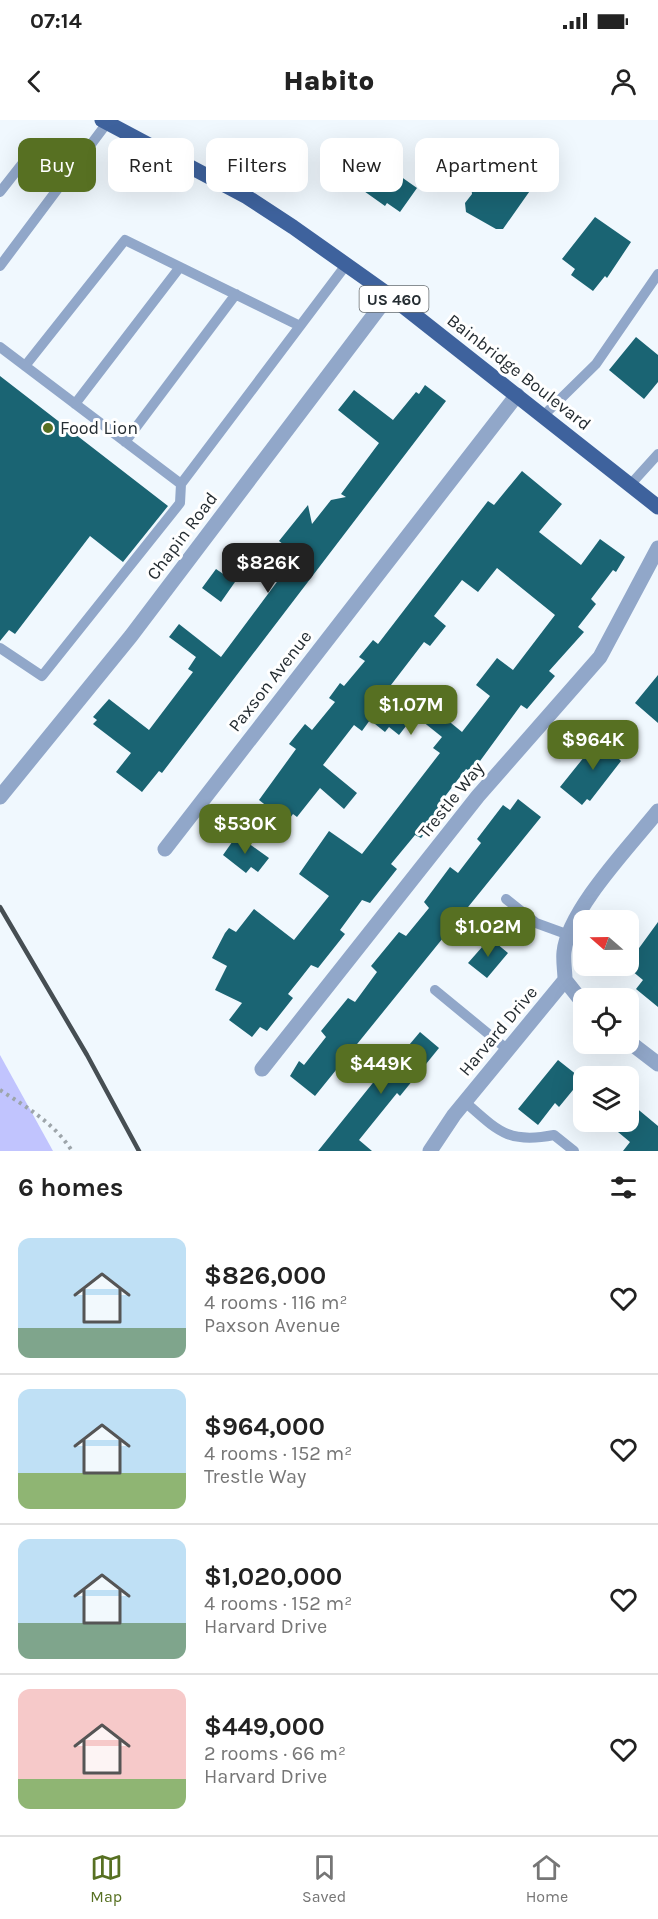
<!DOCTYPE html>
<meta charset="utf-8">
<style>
body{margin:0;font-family:Karla,sans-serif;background:#f2f2f2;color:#222;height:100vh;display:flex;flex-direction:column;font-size:22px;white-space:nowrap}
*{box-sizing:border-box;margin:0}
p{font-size:20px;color:#767676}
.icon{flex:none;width:33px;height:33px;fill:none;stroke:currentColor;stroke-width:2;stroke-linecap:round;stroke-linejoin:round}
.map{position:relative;height:1031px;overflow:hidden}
.drawer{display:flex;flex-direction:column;background:#fff;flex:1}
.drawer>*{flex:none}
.hud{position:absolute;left:18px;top:18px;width:622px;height:54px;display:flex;gap:12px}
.needle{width:39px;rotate:290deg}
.tools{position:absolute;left:573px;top:790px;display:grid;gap:12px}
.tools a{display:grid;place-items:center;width:66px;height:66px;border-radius:12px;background:#fff;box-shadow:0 6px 24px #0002;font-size:30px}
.price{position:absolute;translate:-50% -51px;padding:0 14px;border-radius:12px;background:#577022;color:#fff;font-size:20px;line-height:39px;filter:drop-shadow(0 2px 3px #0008)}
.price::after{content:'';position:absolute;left:50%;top:36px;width:18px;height:14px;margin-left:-9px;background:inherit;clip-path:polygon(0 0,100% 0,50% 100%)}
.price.on{background:#222;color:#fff}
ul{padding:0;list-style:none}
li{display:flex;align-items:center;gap:18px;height:150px;padding:0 18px}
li+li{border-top:2px solid #e0e0e0}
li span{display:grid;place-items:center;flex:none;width:168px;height:120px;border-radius:12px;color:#555}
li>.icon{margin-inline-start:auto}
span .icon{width:72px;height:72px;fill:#fffc;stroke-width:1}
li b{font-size:26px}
h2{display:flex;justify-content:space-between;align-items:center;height:72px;padding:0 18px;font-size:26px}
.pill{padding:0 21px;border-radius:12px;background:#fff;box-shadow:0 6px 24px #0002;font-size:21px;line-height:54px}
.pill.on{background:#577022;color:#fff}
.status{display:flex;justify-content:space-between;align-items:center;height:42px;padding:0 30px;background:#fff;direction:ltr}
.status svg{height:16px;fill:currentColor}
header{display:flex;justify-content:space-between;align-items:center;height:78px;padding:0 18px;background:#fff;font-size:27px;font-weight:800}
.dock{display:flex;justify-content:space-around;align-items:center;height:84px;border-top:2px solid #e0e0e0;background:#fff;font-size:16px;color:#767676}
.dock a{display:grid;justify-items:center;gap:3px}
.dock .on{color:#577022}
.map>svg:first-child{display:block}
.green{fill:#c1c4fe}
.building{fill:#1a6473}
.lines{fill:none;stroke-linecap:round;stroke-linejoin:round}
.path{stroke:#9da5aa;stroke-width:4;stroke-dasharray:3 4.5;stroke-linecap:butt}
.service{stroke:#91a7c9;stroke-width:10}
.minor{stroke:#91a7c9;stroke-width:15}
.primary{stroke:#3e629d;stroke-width:15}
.rail{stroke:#464e53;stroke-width:4.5}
.poi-dot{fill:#577022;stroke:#fff;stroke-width:2}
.labels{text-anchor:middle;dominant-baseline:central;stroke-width:6;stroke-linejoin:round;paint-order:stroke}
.shield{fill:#fff;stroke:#666c70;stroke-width:1.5}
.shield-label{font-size:16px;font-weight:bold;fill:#252d32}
.street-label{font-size:18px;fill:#252d32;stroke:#fff}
.poi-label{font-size:18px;fill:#252d32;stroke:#fff;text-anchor:start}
</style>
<div class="status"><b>07:14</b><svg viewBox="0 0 49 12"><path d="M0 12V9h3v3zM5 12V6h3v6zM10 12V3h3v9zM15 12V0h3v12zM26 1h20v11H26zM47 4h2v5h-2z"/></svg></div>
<header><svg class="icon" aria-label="back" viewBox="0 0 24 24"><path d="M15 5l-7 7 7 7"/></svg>Habito<svg class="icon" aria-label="person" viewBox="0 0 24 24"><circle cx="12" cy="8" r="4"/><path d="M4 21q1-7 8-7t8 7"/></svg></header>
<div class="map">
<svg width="658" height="1031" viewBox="0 0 658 1031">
<rect width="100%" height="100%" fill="#f0f8fe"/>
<path class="green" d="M0,935L53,1031H0Z"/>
<path class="building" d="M494,30L508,39L504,44L534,65L503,109H496L466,92L465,83L472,74L470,57L480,50Z
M373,37L417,68L400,92L387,83L385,86L354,64Z
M595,97L631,122L607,158L605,156L593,171L571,155L575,149L562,139Z
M636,217L658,235V262L644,279L609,250Z
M0,256L168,386L123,442L90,416L15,514L9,510L0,521Z
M425,265L446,281L162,653L159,651L142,672L116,652L131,633L93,604L97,600L93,597L109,579L149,610L193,552L188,549L196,537L169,517L179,504L221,537L297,435L279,421L308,385L312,404L331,380L346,377L341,374L379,323L338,290L354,270L393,300L416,272L419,274Z
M522,351L562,384L539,412L581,445L600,419L625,437L616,452L613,450L591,479L596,484L578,507L584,512L549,551L555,556L527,589L521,585L472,652L466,649L443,679L448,683L421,718L415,715L391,744L397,749L370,783L362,780L340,810L345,814L318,848L311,845L300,859L288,874L293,878L267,911L260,907L252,917L229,900L242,883L215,870L227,846L212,838L225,813L229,808L236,812L254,789L294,820L329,776L299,754L329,711L362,734L440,633L433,628L442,617L412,593L423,580L462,612L490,576L476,565L497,538L513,550L555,495L497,448L478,472L462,460L434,496L446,506L430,526L424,522L381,578L410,601L399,615L389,607L385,612L370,600L362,611L354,605L323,645L357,673L344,689L320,668L297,697L293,694L287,702L259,680L296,629L289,624L305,604L312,610L335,582L329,578L340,563L344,566L365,541L359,537L373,520L378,524L488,381L494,385Z
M216,449L235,462L221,482L202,468Z
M658,555V603L635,583Z
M601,616L623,633L619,639L621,641L590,681L587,679L582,685L560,667Z
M518,679L541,697L315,976L290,956L299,941L304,945L326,917L321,911L348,878L355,882L377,852L371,846L399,812L406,816L429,788L424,782L450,747L458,753L481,723L477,719L503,685L510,690Z
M237,715L269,738L258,752L251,747L246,753L223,735Z
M658,802V887L636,869L643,860L626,846Z
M490,818L508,833L487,858L468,843Z
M420,912L439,928L400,976L397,973L359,1020L372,1031H318L401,928L404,931Z
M558,940L582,959L559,987L555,983L538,1005L518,989Z
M628,981L658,1006V1031H623L630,1022L606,1002H628Z"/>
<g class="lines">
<path class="path" d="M0,970C28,988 54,1003 72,1031"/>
<path class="service" d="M0,72L22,44
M0,146L107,3
M0,227L181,364L346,145
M25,246L125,120L300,206
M75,284L180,147
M543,296L596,244L658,154
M125,322L236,174
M630,365L658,334
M0,528L42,556L180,383L181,364
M506,779L536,803L569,815
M435,870L508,930
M465,982C498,1011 508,1024 554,1015L574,1031"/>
<path class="minor" d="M0,677L131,516L389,175
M165,729L517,275
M565,860L584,884
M628,921L658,944
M262,949L478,676L600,537L658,428
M430,1031L454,995L565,860C565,851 563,841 564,832C568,790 631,725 658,691"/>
<path class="primary" d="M102,0L247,77L293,107L389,175L658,387"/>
<path class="rail" d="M0,787L87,935L139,1031"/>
</g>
<circle class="poi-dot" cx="48" cy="308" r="6"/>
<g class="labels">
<rect class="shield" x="359.5" y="166" width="69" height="26" rx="4.5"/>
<g class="shield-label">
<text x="394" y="179">US 460</text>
</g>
<g class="street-label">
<text transform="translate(519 252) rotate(38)">Bainbridge Boulevard</text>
<text transform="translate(182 416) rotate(-53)">Chapin Road</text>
<text transform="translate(270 561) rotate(-52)">Paxson Avenue</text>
<text transform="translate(451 680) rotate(-51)">Trestle Way</text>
<text transform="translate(498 911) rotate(-50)">Harvard Drive</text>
</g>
<g class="poi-label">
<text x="60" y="308">Food Lion</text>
</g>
</g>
</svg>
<div class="tools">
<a><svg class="needle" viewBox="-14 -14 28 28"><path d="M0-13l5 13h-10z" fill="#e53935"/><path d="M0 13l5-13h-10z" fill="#767676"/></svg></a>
<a><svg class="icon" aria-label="locate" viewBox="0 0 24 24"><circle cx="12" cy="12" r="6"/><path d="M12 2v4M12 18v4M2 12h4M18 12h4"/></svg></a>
<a><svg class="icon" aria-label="layers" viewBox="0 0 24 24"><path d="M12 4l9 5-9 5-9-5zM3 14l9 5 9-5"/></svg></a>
</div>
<b class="price on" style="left:268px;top:474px">$826K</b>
<b class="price" style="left:411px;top:616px">$1.07M</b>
<b class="price" style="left:593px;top:651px">$964K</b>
<b class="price" style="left:245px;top:735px">$530K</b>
<b class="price" style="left:488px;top:838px">$1.02M</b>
<b class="price" style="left:381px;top:975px">$449K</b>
<div class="hud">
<a class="pill on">Buy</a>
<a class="pill">Rent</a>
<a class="pill">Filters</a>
<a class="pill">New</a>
<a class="pill">Apartment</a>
</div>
</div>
<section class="drawer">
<h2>6 homes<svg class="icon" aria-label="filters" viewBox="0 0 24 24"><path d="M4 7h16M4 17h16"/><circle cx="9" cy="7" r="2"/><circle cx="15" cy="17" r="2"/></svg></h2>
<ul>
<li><span style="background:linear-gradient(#bfe0f5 75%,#7fa58c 0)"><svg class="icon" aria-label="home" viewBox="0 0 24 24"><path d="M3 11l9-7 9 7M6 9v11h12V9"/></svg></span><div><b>$826,000</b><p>4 rooms · 116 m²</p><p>Paxson Avenue</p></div><svg class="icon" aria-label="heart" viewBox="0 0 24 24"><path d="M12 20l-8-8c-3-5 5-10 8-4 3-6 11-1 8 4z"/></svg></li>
<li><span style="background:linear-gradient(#bfe0f5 70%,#8fb573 0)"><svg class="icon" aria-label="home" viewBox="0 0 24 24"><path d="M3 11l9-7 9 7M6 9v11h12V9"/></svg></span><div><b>$964,000</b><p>4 rooms · 152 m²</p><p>Trestle Way</p></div><svg class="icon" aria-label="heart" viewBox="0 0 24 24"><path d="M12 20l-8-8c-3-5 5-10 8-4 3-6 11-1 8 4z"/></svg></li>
<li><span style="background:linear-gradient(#bfe0f5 70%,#7fa58c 0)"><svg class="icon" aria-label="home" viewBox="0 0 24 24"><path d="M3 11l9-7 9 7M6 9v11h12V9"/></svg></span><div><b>$1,020,000</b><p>4 rooms · 152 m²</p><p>Harvard Drive</p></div><svg class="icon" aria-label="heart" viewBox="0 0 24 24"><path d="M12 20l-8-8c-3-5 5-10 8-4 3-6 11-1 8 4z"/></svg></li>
<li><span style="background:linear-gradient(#f6c9c9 75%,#8fb573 0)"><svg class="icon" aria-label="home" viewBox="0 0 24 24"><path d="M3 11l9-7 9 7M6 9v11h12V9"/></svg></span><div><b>$449,000</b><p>2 rooms · 66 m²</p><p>Harvard Drive</p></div><svg class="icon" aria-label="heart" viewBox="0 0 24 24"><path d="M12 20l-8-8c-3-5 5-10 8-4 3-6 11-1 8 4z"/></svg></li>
</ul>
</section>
<nav class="dock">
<a class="on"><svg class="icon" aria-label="map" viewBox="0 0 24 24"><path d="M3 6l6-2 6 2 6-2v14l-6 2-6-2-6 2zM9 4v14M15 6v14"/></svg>Map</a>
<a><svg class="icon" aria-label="saved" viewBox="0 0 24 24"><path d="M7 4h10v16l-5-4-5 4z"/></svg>Saved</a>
<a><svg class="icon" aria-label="home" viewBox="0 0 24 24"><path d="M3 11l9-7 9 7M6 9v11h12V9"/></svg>Home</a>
</nav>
